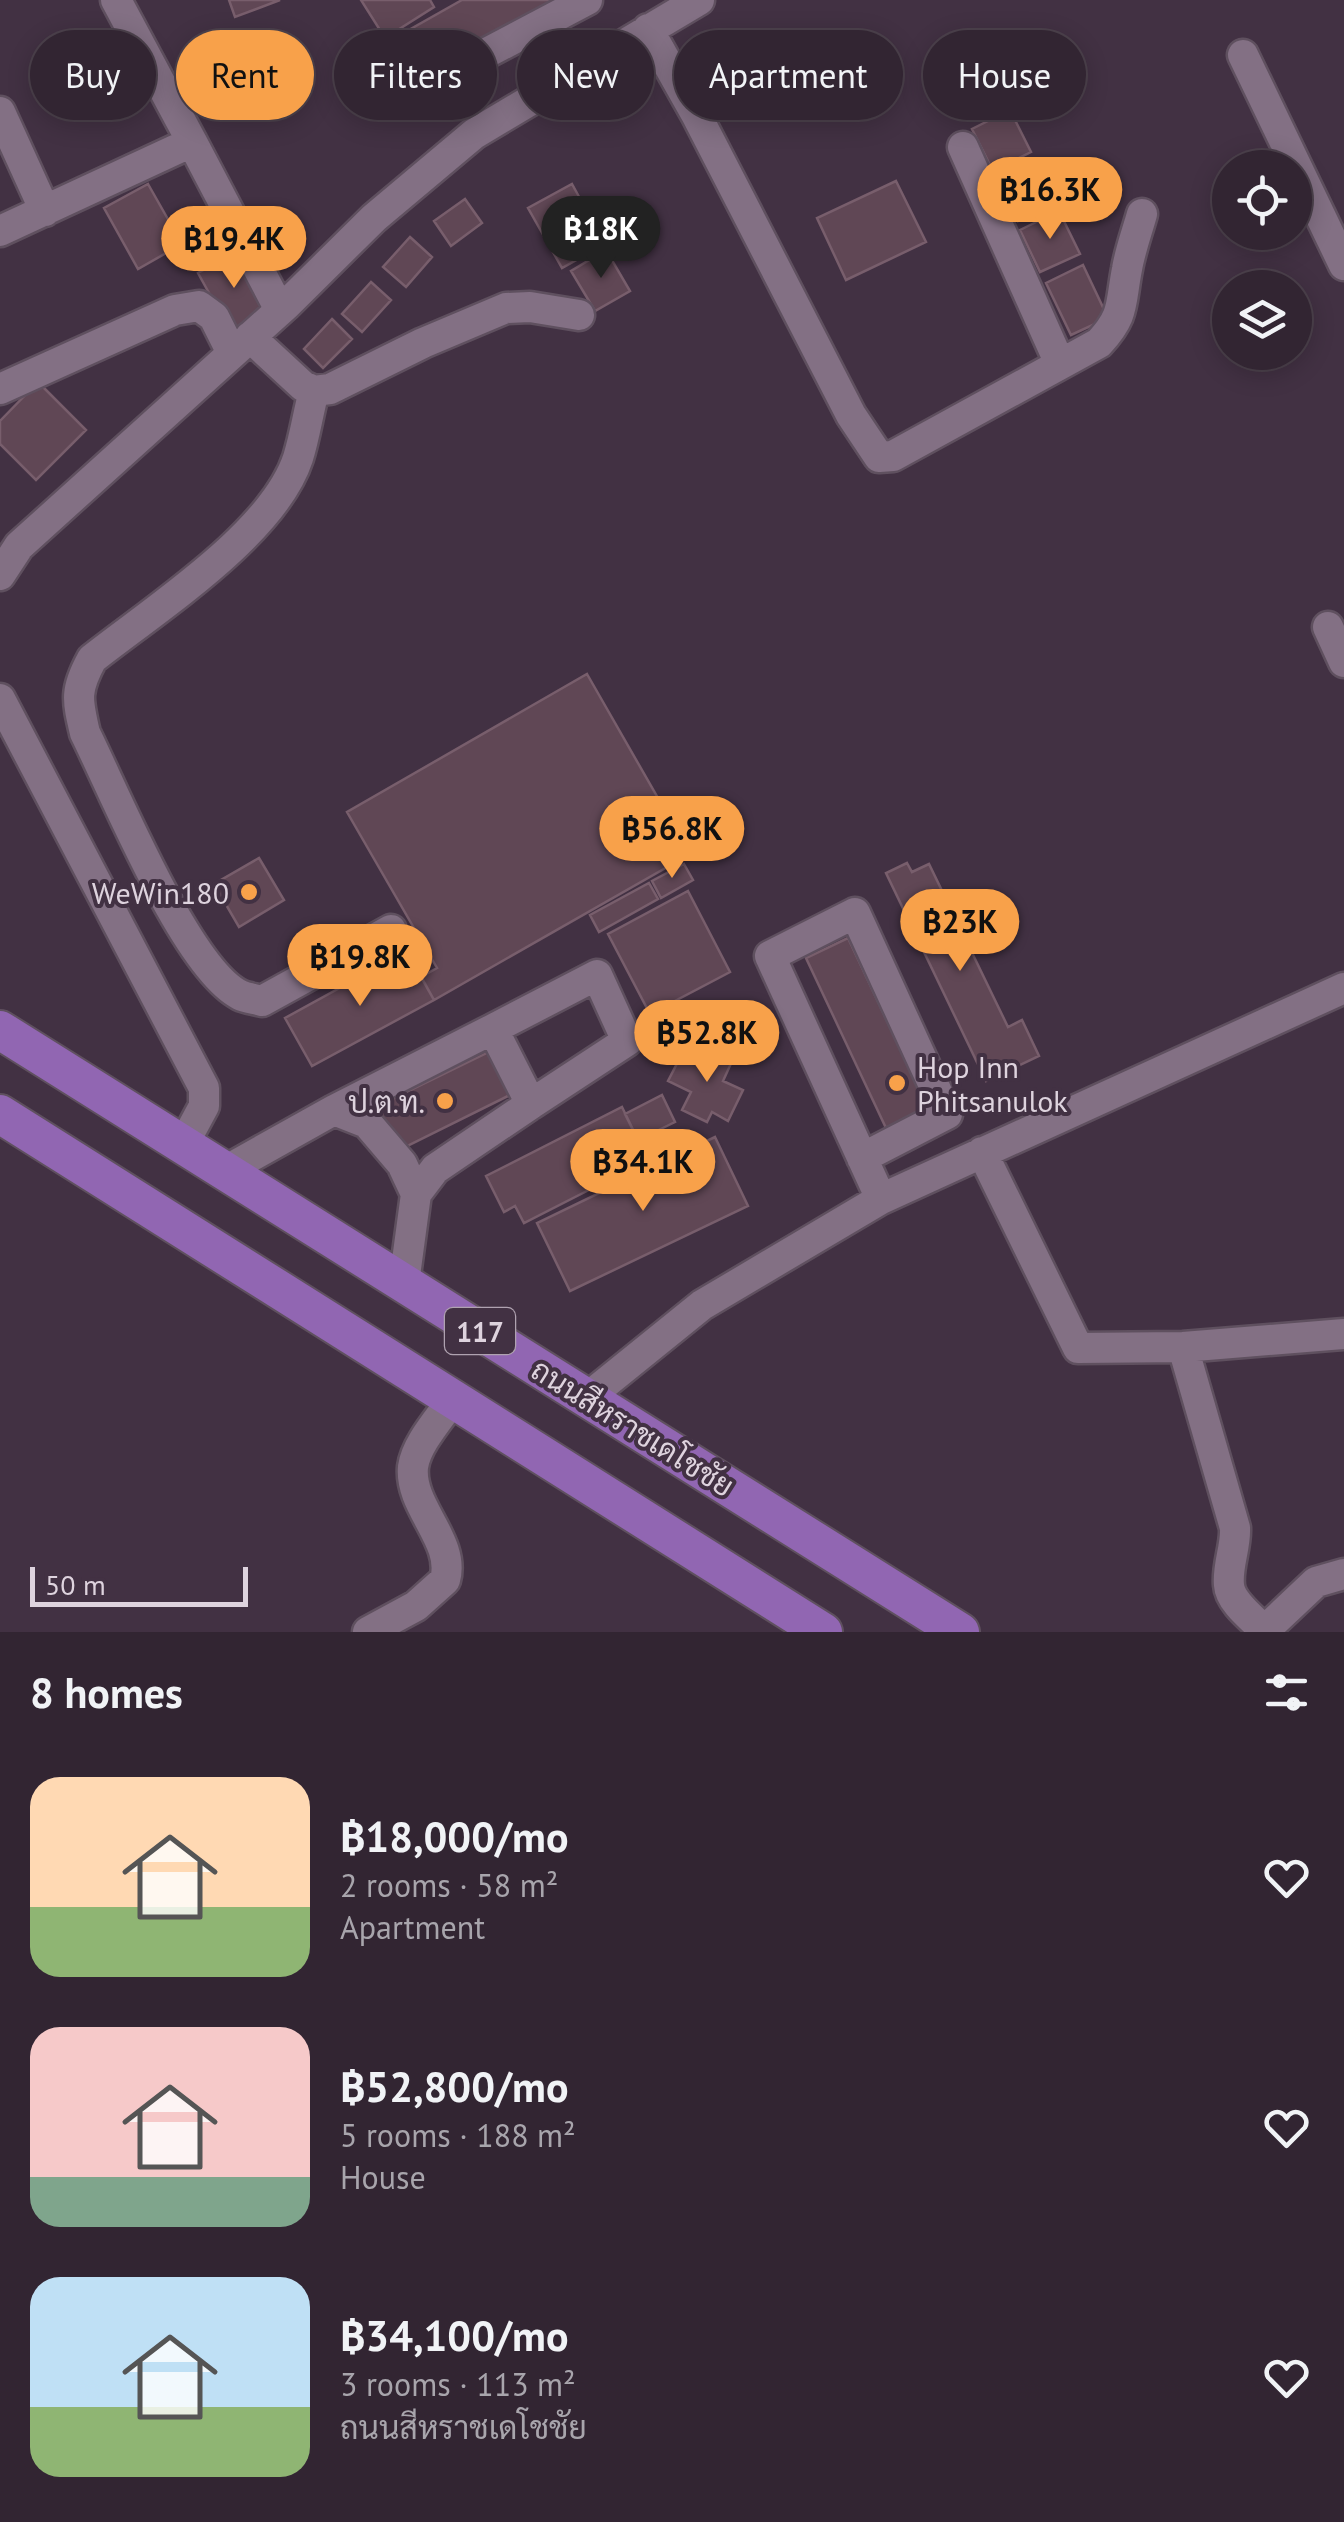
<!DOCTYPE html>
<meta charset="utf-8">
<style>
body{margin:0;font-family:"PT Sans",Sarabun,sans-serif;background:#3a2d3a;color:#f1f3f6;height:100vh;display:flex;flex-direction:column;font-size:38px;white-space:nowrap}
*{box-sizing:border-box;margin:0}
p{font-size:32px;color:#a8a5ac}
.icon{flex:none;width:55px;height:55px;fill:none;stroke:currentColor;stroke-width:2;stroke-linecap:round;stroke-linejoin:round}
.map{position:relative;height:1632px;overflow:hidden}
.panel{display:flex;flex-direction:column;background:#322532;flex:1}
.panel>*{flex:none}
.hud{position:absolute;left:30px;top:30px;width:1285px;height:90px;display:flex;gap:20px}
.controls{position:absolute;left:1212px;top:150px;display:grid;gap:20px}
.controls a{display:grid;place-items:center;width:100px;height:100px;border-radius:50%;background:#322532;box-shadow:0 5px 25px #0003,0 0 0 2px #4d424d;font-size:50px}
.scale{position:absolute;left:30px;bottom:25px;width:218px;box-sizing:border-box;padding-left:10px;border:5px solid #ded3de;border-top:0;font-size:28px;line-height:35px;white-space:nowrap;color:#ded3de;-webkit-text-stroke:8px #423143;paint-order:stroke}
.price{position:absolute;translate:-50% -85px;padding:0 22px;border-radius:35px;background:#f8a14a;color:#111;font-size:32px;line-height:65px;filter:drop-shadow(0 2px 5px #0008)}
.price::after{content:'';position:absolute;left:50%;top:60px;width:30px;height:22px;margin-left:-15px;background:inherit;clip-path:polygon(0 0,100% 0,50% 100%)}
.price.active{background:#222;color:#fff}
ul{padding:0;list-style:none}
li{display:flex;align-items:center;gap:30px;height:250px;padding:0 30px}
li span{display:grid;place-items:center;flex:none;width:280px;height:200px;border-radius:30px;color:#555}
li>.icon{margin-inline-start:auto}
span .icon{width:120px;height:120px;fill:#fffc;stroke-width:1}
li b{font-size:42px}
h2{display:flex;justify-content:space-between;align-items:center;height:120px;padding:0 30px;font-size:42px}
.pill{padding:0 35px;border-radius:45px;background:#322532;box-shadow:0 5px 25px #0003,0 0 0 2px #4d424d;font-size:35px;line-height:90px}
.pill.active{background:#f8a14a;color:#111}
.map>svg:first-child{display:block}
.building{fill:#604755;stroke:#785e6c;stroke-width:2.5}
.lines{fill:none;stroke-linecap:round;stroke-linejoin:round}
.minor-casing{stroke:#5f505f;stroke-width:35}
.major-casing{stroke:#5f505f;stroke-width:42}
.minor{stroke:#837084;stroke-width:30}
.major{stroke:#9166b2;stroke-width:38}
.poi-dot{fill:#f8a14a;stroke:#423143;stroke-width:4}
.labels{text-anchor:middle;dominant-baseline:central;stroke-width:8;stroke-linejoin:round;paint-order:stroke}
.shield{fill:#423143;stroke:#afa2b0;stroke-width:2.5}
.shield-label{font-size:28px;font-weight:bold;fill:#ded3de}
.poi-label{font-size:30px;fill:#ded3de;stroke:#423143;text-anchor:end}
.street-label{font-size:30px;fill:#ded3de;stroke:#423143}
</style>
<div class="map">
<svg width="1344" height="1632" viewBox="0 0 1344 1632">
<rect width="100%" height="100%" fill="#423143"/>
<path class="building" d="M229,0H280L235,17Z
M361,0H430L434,7L385,38Z
M462,0H557L416,79L393,39Z
M119,51L132,81L86,101L73,71Z
M1010,110L1031,152L993,171L972,129Z
M1037,164L1055,203L1018,221L999,182Z
M896,181L926,242L846,280L817,218Z
M148,184L182,244L138,269L104,208Z
M572,184L605,244L562,268L528,208Z
M465,199L482,223L451,246L434,221Z
M1059,211L1080,254L1040,272L1020,230Z
M410,237L432,257L406,287L383,267Z
M606,250L630,291L595,311L571,271Z
M238,251L270,308L230,331L198,273Z
M1083,265L1108,318L1071,335L1046,283Z
M371,282L391,300L362,332L342,314Z
M332,319L352,339L323,368L304,349Z
M38,382L86,430L36,480L0,444V421Z
M587,674L690,854L434,1000L421,977L437,968L347,812Z
M259,858L284,900L239,927L214,884Z
M907,863L912,872L929,864L1008,1027L1022,1020L1039,1056L986,1081L886,873Z
M684,864L693,880L661,898L652,881Z
M649,883L658,899L599,932L590,915Z
M688,891L730,972L650,1014L608,934Z
M848,938L928,1108L886,1128L806,958Z
M407,951L434,1000L312,1066L285,1018Z
M708,1046L733,1059L723,1081L743,1090L728,1121L712,1112L707,1122L682,1110L691,1092L668,1081L683,1052L701,1061Z
M491,1051L512,1094L397,1151L376,1107Z
M662,1095L675,1122L638,1140L625,1114Z
M622,1107L638,1140L617,1151L626,1171L524,1223L515,1206L504,1212L486,1176Z
M715,1137L748,1206L570,1291L537,1223Z"/>
<g class="lines">
<defs>
<path id="minor" d="M648,29L697,116L851,415L879,457L893,456L1099,343C1125,315 1120,305 1127,269C1130,251 1137,232 1142,214
M1243,55L1344,265
M395,58C402,72 407,84 424,86L587,0
M0,112L45,211
M192,142L280,310
M963,147L1060,364
M0,231L192,142L116,0
M250,337L303,386L314,391L330,389L423,343L506,308L530,307L579,315
M0,389L175,310L199,306L214,317L232,353
M314,391C308,413 305,436 298,458C273,534 155,609 92,659C75,690 77,699 85,733C114,791 186,968 240,995C246,998 255,999 262,1001L391,930
M0,575L19,546L286,305L374,218L474,134L699,0
M1328,627L1344,662
M0,699L204,1088V1106L183,1145
M493,1029L597,975L627,1041L531,1104
M334,1110L367,1123L402,1164L416,1194
M982,1152L1078,1348L1183,1347L1344,1334
M862,1158L947,1114L855,913L770,956L881,1199
M225,1171L334,1110L493,1029L531,1104L435,1169L416,1194L404,1283
M1183,1347L1235,1528C1236,1547 1227,1566 1229,1585C1230,1602 1253,1619 1264,1630
M587,1398L702,1305L881,1199L1344,988
M368,1632L416,1606L445,1580C456,1541 409,1507 413,1467C416,1444 440,1418 453,1399
M1263,1632L1316,1582L1344,1574"/>
<path id="major" d="M0,1030L960,1632
M0,1114L823,1632"/>
</defs>
<use href="#minor" class="minor-casing"/>
<use href="#major" class="major-casing"/>
<use href="#minor" class="minor"/>
<use href="#major" class="major"/>
</g>
<g class="poi-dot">
<circle cx="249" cy="892" r="10"/>
<circle cx="897" cy="1083" r="10"/>
<circle cx="445" cy="1101" r="10"/>
</g>
<g class="labels">
<rect class="shield" x="445" y="1308" width="70" height="46" rx="8"/>
<g class="shield-label">
<text x="480" y="1331">117</text>
</g>
<g class="poi-label">
<text x="229" y="892">WeWin180</text>
<text x="917" y="1066" text-anchor="start">Hop Inn<tspan x="917" dy="34">Phitsanulok</tspan></text>
<text x="425" y="1101">ป.ต.ท.</text>
</g>
<g class="street-label">
<text transform="translate(633 1427) rotate(32)">ถนนสีหราชเดโชชัย</text>
</g>
</g>
</svg>
<div class="controls">
<a><svg class="icon" aria-label="locate" viewBox="0 0 24 24"><circle cx="12" cy="12" r="6"/><path d="M12 2v4M12 18v4M2 12h4M18 12h4"/></svg></a>
<a><svg class="icon" aria-label="layers" viewBox="0 0 24 24"><path d="M12 4l9 5-9 5-9-5zM3 14l9 5 9-5"/></svg></a>
</div>
<div class="scale">50 m</div>
<b class="price" style="left:1050px;top:242px">฿16.3K</b>
<b class="price active" style="left:601px;top:281px">฿18K</b>
<b class="price" style="left:234px;top:291px">฿19.4K</b>
<b class="price" style="left:672px;top:881px">฿56.8K</b>
<b class="price" style="left:960px;top:974px">฿23K</b>
<b class="price" style="left:360px;top:1009px">฿19.8K</b>
<b class="price" style="left:707px;top:1085px">฿52.8K</b>
<b class="price" style="left:643px;top:1214px">฿34.1K</b>
<div class="hud">
<a class="pill">Buy</a>
<a class="pill active">Rent</a>
<a class="pill">Filters</a>
<a class="pill">New</a>
<a class="pill">Apartment</a>
<a class="pill">House</a>
</div>
</div>
<section class="panel">
<h2>8 homes<svg class="icon" aria-label="filters" viewBox="0 0 24 24"><path d="M4 7h16M4 17h16"/><circle cx="9" cy="7" r="2"/><circle cx="15" cy="17" r="2"/></svg></h2>
<ul>
<li><span style="background:linear-gradient(#ffd9b3 65%,#8fb573 0)"><svg class="icon" aria-label="home" viewBox="0 0 24 24"><path d="M3 11l9-7 9 7M6 9v11h12V9"/></svg></span><div><b>฿18,000/mo</b><p>2 rooms · 58 m²</p><p>Apartment</p></div><svg class="icon" aria-label="heart" viewBox="0 0 24 24"><path d="M12 20l-8-8c-3-5 5-10 8-4 3-6 11-1 8 4z"/></svg></li>
<li><span style="background:linear-gradient(#f6c9c9 75%,#7fa58c 0)"><svg class="icon" aria-label="home" viewBox="0 0 24 24"><path d="M3 11l9-7 9 7M6 9v11h12V9"/></svg></span><div><b>฿52,800/mo</b><p>5 rooms · 188 m²</p><p>House</p></div><svg class="icon" aria-label="heart" viewBox="0 0 24 24"><path d="M12 20l-8-8c-3-5 5-10 8-4 3-6 11-1 8 4z"/></svg></li>
<li><span style="background:linear-gradient(#bfe0f5 65%,#8fb573 0)"><svg class="icon" aria-label="home" viewBox="0 0 24 24"><path d="M3 11l9-7 9 7M6 9v11h12V9"/></svg></span><div><b>฿34,100/mo</b><p>3 rooms · 113 m²</p><p>ถนนสีหราชเดโชชัย</p></div><svg class="icon" aria-label="heart" viewBox="0 0 24 24"><path d="M12 20l-8-8c-3-5 5-10 8-4 3-6 11-1 8 4z"/></svg></li>
</ul>
</section>
